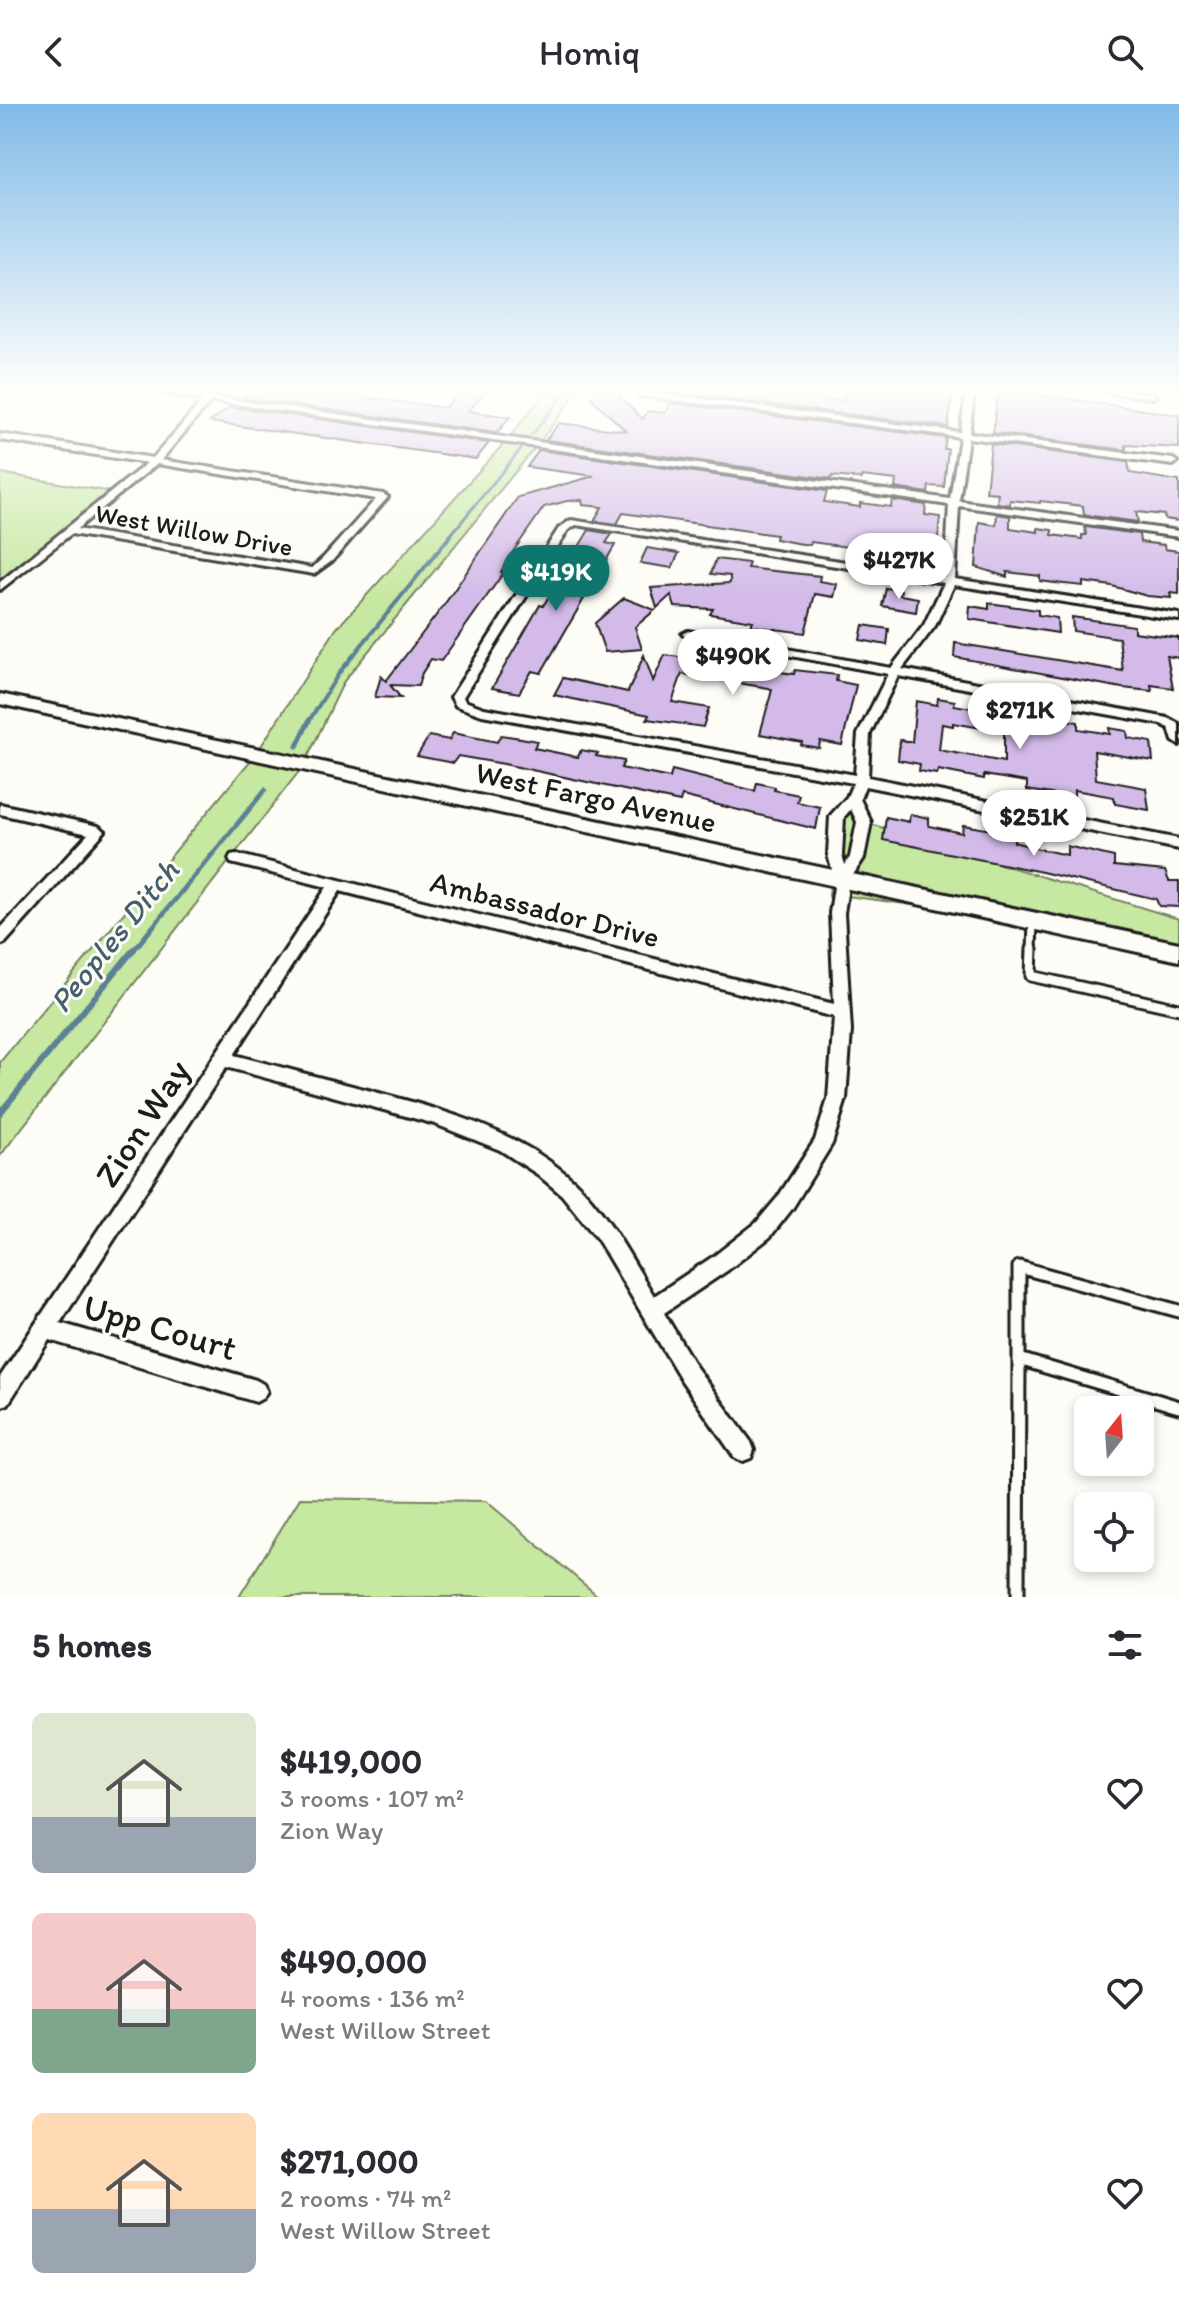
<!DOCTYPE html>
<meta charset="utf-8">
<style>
body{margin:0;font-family:Itim,sans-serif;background:#f7f7f7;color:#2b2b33;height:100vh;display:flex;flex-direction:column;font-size:30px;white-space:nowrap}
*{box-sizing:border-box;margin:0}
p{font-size:26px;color:#7c7c81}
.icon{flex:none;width:44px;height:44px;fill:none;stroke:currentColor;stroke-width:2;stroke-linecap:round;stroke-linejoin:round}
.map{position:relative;height:1493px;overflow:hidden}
.side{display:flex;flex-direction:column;background:#fff;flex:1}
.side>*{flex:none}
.needle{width:52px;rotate:17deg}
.buttons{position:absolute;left:1074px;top:1292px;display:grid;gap:16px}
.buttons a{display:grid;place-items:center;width:80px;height:80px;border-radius:12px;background:#fff;box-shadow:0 4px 12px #0003;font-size:40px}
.price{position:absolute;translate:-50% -68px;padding:0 18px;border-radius:28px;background:#fff;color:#222;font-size:26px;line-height:52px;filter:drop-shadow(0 2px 4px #0008)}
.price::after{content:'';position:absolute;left:50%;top:48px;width:24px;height:18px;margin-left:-12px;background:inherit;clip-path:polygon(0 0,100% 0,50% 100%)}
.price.active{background:#0f766e;color:#fff}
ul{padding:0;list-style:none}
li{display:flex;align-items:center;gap:24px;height:200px;padding:0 32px}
li span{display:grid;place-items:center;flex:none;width:224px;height:160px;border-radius:12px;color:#555}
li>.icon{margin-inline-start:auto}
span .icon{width:96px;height:96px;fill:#fffc;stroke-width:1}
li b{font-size:34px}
h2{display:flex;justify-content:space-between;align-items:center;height:96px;padding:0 32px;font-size:34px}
header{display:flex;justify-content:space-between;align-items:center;height:104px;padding:0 32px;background:#fff;font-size:36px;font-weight:600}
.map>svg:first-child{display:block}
.green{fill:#c7e8a1;stroke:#72825e;stroke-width:2}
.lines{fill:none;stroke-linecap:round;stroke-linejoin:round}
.stream-far3{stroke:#5b8195;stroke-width:3}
.stream-far2{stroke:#5b8195;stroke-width:4}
.stream-far1{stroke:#5b8195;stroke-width:5}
.stream{stroke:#5b8195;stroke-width:6}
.building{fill:#d3bae9;stroke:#1c1c1c;stroke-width:2;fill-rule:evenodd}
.service-far2-casing{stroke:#1c1c1c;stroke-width:13}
.service-far1-casing{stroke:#1c1c1c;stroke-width:15}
.service-casing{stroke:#1c1c1c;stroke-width:17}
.minor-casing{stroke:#1c1c1c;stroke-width:6}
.secondary-casing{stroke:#1c1c1c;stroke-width:6}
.service-far2{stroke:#fdfcf7;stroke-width:7}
.service-far1{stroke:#fdfcf7;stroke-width:9}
.service{stroke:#fdfcf7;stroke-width:11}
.minor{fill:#fdfcf7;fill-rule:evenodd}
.secondary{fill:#fdfcf7;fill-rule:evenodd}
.labels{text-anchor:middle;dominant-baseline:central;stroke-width:6;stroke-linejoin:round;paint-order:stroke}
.far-street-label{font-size:26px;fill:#1c1c1c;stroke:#fdfcf7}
.street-label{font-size:30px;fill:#1c1c1c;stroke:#fdfcf7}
.water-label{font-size:32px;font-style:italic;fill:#465f6c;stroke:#fdfcf7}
.near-street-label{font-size:36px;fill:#1c1c1c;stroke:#fdfcf7}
</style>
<header><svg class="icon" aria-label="back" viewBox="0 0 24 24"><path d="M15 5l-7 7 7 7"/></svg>Homiq<svg class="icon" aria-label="search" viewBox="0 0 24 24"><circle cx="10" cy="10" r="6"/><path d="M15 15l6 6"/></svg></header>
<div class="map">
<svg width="1179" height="1493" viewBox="0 0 1179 1493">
<rect width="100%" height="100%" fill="#fdfcf7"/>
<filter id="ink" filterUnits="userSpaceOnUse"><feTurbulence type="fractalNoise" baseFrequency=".0125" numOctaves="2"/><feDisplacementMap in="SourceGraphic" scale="16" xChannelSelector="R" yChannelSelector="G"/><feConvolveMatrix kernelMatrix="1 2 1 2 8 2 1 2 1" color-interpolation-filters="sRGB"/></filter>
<g filter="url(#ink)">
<path class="green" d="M548,285H580L539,339L344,577L304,661L0,1052V958L256,650L336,525L508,335Z
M0,369L118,389L0,483Z
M853,695L864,718L1179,815V856L971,809L840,791L837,809L829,792L837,712Z
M300,1394L486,1397L599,1493H239Z"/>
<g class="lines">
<path class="stream-far3" d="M532,331L568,285
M449,433L521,345"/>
<path class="stream-far2" d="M309,617L339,569L451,431"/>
<path class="stream-far1" d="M297,642L310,615
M133,847L265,686"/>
<path class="stream" d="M0,1009L134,845"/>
</g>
<path class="building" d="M252,285H304L445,304L462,285H488L468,307L510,313L497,329L241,294Z
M596,285H623L619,293L643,315L648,307L665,309L671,299L946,334L944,345H948L944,383L929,382L928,389L895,384L896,376L862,372L861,375L832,372L831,375L546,336L559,319L626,327L591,294Z
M678,285H734L844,298L845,285H953L948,323L676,289Z
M1006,286L1179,311V344L1126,341V346L993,329L998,288Z
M230,303L489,339L476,355L210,318Z
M991,340L1128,358L1130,369L1179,377V417L1165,415L1164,411L1136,408L1138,418L1084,411L1083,402L1040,397V399L1010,396V401L997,399L998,389L986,388Z
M539,346L827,387L824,398L860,403V399L891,403L892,396L926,401L925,411L940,413L936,456L918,453L917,458L848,448L849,443L811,438L810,441L796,439L775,435L776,431L623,409L617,420L594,417L602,403L583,401L582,396L567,397L544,403L506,458L501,468H504L441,557L431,555L422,569L418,582L390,581L401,594L375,593L381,572L386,577L444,501L518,393L594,372L527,363Z
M997,410L1010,412V424L1038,428V424L1052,426V431L1082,435V431H1086L1085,423L1139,430L1140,438L1164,441L1165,445L1179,447V490L1170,489L1171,494L1147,492L1112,482L1083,478V482L1055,479L1040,477V472L1007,468V473L976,463L979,418L996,421Z
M589,426L612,430L606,439L615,441L541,569L532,567L519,589L492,584L540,501L543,502Z
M647,444L679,449L672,464L640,459Z
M716,455L749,459L747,464L820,472L819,477L837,480L834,493L815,490L805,529L751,522L753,517L710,510L713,505L675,503L671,491L657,504L651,484L730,479V472L711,470Z
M886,484L901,486L900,491L918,494L916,508L882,502Z
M624,494L655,506L635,523L642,545L605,548L595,519Z
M989,499L1038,506V511L1057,514L1058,529L969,515L970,502L989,505Z
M1072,513L1134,522V528L1179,534V554L1167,552L1173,584L1151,581L1152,587L1122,584L954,553L955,539L1123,567L1119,534L1073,527Z
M863,521L889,525L887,541L860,536Z
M644,551L653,577L665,551L710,557L713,552L734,554L749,557L748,563L794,570L795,566L837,571L836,577L856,581L842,641L820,637L819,644L801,641L802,638L760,630L772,586L769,584L682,570L672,598L709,604L703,623L647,615L649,611L554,591L563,574L628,588Z
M938,594L955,597L954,601L1032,615V610L1078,618V625L1110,630L1109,624L1127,627L1128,634L1151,638L1153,657L1094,647L1096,675L1146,684L1149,706L1115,700L1114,693L1074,686V694L1027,686V678L984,671V675L938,666L937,670L919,667L920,660L898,656L900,636L912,638L916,597L937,601ZM953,619L1004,628V658L939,646L942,620L953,622Z
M453,629L497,638L501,631L521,634L537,637L534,644L578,653L581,646L598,649L596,652L624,657L621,664L670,674L672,666L755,687L757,679L775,683L774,686L799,691L797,698L820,703L816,725L682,692L680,698L504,660L458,652L453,659L417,652L429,632L449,636Z
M910,710L929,714V722L962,729L963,721L1014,730V738L1039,745L1067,751V742L1114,753V762L1165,767L1169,777H1179V803L1159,802L1156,795L1042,768L883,736L886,713L909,718Z"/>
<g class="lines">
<defs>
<path id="service-far2" d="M1032,847L1033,817"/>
<path id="service-far1" d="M1032,845L1031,872L1179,905"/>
<path id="service" d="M1179,1207L1019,1163V1255L1179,1303
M1018,1493L1019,1255"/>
<path id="minor" d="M135,285H157L207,292L213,285H221L214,293L950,395L960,333L641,292L637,290L640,285H648L646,288L960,328L967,285H975L969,329L1173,355L1177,358L1173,361L968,334L959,397L1179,427V433L959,402L955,475L1179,510V516L954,481L935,522L902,565L1168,614L1179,620V641L1173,637L1169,624L1161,620L898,572L870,630L868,673L1179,735V745L865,682L860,695L871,718L864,754L849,777L844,809L851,927L846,995L832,1040L792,1105L770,1133L728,1166L664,1209L696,1263L751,1338L754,1346L751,1354L743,1357L735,1354L682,1277L598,1136L562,1091L537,1070L500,1046L435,1020L226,963L60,1219L256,1276L263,1280L267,1287L263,1294L256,1298L49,1236L8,1300L0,1303V1273L327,783L231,759L229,755L231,751L236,750L834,900L830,809L835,776L828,751L830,712L847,693L853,679L482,611L456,602L451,593L559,424L571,416L945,473L949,401L211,297L161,356L383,390L388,393L332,457L314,470L71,430L0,486V478L147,359L0,336V330L153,354L203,296ZM157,360L376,395L324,453L312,464L77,425ZM576,421L944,479L924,521L891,564L688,527L682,530L688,533L888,570L858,630L855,671L484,604L465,597L463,593L568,426ZM851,705L857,718L850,753L845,761L842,751L844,713ZM340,787L834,913L828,995L815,1036L778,1093L756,1119L714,1152L654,1192C630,1153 608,1109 574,1077C516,1024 438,1005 364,985C320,974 277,962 234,951Z
M1083,285H1110L1152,290L1156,292L1152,294Z
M0,700L98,722L105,727L5,839L0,841V825L88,730L0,710Z"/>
<path id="secondary" d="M0,590L1179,839V857L0,600Z"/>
</defs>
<use href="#service-far2" class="service-far2-casing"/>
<use href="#service-far1" class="service-far1-casing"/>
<use href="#service" class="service-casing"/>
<use href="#minor" class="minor-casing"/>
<use href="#secondary" class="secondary-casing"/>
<use href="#service-far2" class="service-far2"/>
<use href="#service-far1" class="service-far1"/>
<use href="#service" class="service"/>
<use href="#minor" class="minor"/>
<use href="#secondary" class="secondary"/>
</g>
</g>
<linearGradient id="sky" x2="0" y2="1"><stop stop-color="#80bae7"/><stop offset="0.58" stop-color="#fefefb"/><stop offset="1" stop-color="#fefefb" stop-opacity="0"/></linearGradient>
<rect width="1179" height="494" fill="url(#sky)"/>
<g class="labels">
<g class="far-street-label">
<text transform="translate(194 426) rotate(10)">West Willow Drive</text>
</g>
<g class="street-label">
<text transform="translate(596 693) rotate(12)">West Fargo Avenue</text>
<text transform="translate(545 805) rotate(14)">Ambassador Drive</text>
</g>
<g class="water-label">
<text transform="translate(114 832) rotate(-51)">Peoples Ditch</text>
</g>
<g class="near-street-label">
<text transform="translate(142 1019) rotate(-57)">Zion Way</text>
<text transform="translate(160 1223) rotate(16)">Upp Court</text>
</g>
</g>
</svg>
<div class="buttons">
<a><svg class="needle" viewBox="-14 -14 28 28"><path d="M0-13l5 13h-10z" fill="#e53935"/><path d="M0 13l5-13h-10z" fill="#7c7c81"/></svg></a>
<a><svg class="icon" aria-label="locate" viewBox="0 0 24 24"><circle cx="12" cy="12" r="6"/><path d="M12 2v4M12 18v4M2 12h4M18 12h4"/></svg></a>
</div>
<b class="price" style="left:899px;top:497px">$427K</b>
<b class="price active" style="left:556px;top:509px">$419K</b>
<b class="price" style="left:733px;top:593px">$490K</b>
<b class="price" style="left:1020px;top:647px">$271K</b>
<b class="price" style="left:1034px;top:754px">$251K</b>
</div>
<section class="side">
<h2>5 homes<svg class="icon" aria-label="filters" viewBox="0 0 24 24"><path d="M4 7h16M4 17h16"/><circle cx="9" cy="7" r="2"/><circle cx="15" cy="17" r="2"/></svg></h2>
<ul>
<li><span style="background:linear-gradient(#dfe7d0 65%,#9aa5b1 0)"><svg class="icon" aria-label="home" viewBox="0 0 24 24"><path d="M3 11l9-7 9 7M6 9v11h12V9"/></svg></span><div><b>$419,000</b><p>3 rooms · 107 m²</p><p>Zion Way</p></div><svg class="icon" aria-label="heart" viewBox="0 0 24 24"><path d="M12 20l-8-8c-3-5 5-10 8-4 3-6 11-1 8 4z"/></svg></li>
<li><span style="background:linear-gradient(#f6c9c9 60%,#7fa58c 0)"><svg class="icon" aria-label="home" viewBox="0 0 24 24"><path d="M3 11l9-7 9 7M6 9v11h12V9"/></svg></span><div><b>$490,000</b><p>4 rooms · 136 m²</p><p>West Willow Street</p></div><svg class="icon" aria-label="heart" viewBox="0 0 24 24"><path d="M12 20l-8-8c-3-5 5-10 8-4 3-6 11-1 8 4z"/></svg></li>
<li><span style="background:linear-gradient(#ffd9b3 60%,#9aa5b1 0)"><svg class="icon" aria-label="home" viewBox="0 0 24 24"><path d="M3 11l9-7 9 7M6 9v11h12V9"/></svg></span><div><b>$271,000</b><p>2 rooms · 74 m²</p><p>West Willow Street</p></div><svg class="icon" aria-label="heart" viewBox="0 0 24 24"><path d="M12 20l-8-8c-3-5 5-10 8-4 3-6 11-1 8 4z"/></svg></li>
</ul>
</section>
